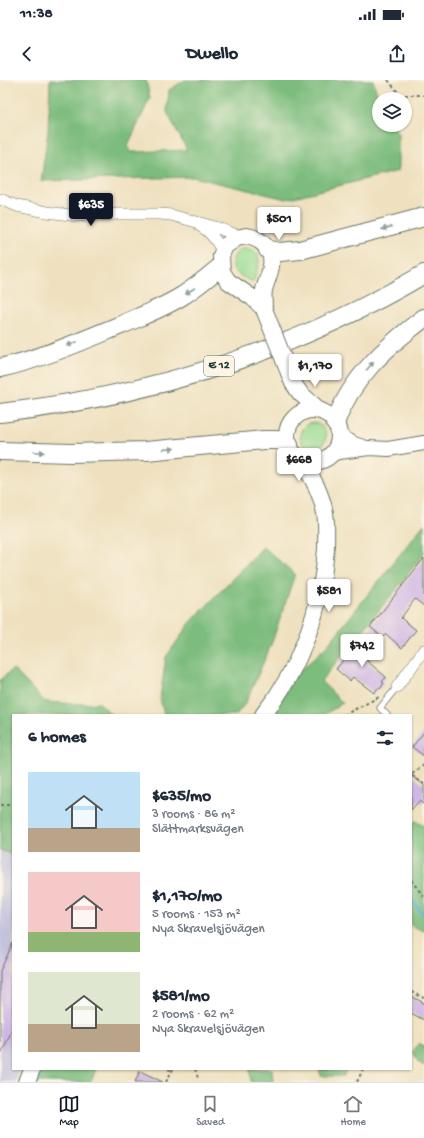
<!DOCTYPE html>
<meta charset="utf-8">
<style>
body{margin:0;font-family:"Gochi Hand",sans-serif;background:#f2f2f3;color:#1f2937;height:100vh;display:flex;flex-direction:column;font-size:15px;white-space:nowrap}
*{box-sizing:border-box;margin:0}
p{font-size:13px;color:#747a83}
.icon{flex:none;width:22px;height:22px;fill:none;stroke:currentColor;stroke-width:2;stroke-linecap:round;stroke-linejoin:round}
.map{position:relative;flex:1;overflow:hidden}
.panel{position:absolute;left:12px;top:634px;width:400px;height:356px;display:flex;flex-direction:column;background:#fff;border-radius:0px;box-shadow:0 1px 3px #0004}
.panel>*{flex:none}
.controls{position:absolute;left:372px;top:12px;display:grid;gap:8px}
.controls a{display:grid;place-items:center;width:40px;height:40px;border-radius:50%;background:#fff;box-shadow:0 1px 3px #0004;font-size:20px}
.price{position:absolute;translate:-50% -34px;padding:0 9px;border-radius:4px;background:#fff;color:#222;font-size:13px;line-height:26px;filter:drop-shadow(0 1px 2px #0008)}
.price::after{content:'';position:absolute;left:50%;top:24px;width:12px;height:9px;margin-left:-6px;background:inherit;clip-path:polygon(0 0,100% 0,50% 100%)}
.price.on{background:#111827;color:#fff}
ul{padding:0;list-style:none}
li{display:flex;align-items:center;gap:12px;height:100px;padding:0 16px}
li span{display:grid;place-items:center;flex:none;width:112px;height:80px;border-radius:0px;color:#555}
li>.icon{margin-inline-start:auto}
span .icon{width:48px;height:48px;fill:#fffc;stroke-width:1}
li b{font-size:17px}
h2{display:flex;justify-content:space-between;align-items:center;height:48px;padding:0 16px;font-size:17px}
.status{display:flex;justify-content:space-between;align-items:center;height:28px;padding:0 20px;background:#fff;direction:ltr}
.status svg{height:11px;fill:currentColor}
header{display:flex;justify-content:space-between;align-items:center;height:52px;padding:0 16px;background:#fff;font-size:18px;font-weight:700}
.dock{display:flex;justify-content:space-around;align-items:center;height:56px;border-top:1px solid #e0e1e3;background:#fff;font-size:11px;color:#747a83}
.dock a{display:grid;justify-items:center;gap:2px}
.dock .on{color:#111827}
.map>svg:first-child{display:block}
.industrial{fill:#c2c2dc}
.green{fill:#9adc93;stroke:#5c8c64}
.forest{fill:#7bbc7d;stroke:#4d7c58}
.lines{fill:none;stroke-linecap:round;stroke-linejoin:round}
.stream{stroke:#4cadcb;stroke-width:3}
.building{fill:#cfb6e4}
.service-casing{stroke:#687665;stroke-width:7}
.minor-casing{stroke:#687665;stroke-width:12}
.tertiary-casing{stroke:#687665;stroke-width:16}
.secondary-casing{stroke:#687665;stroke-width:18}
.trunk-casing{stroke:#687665;stroke-width:20}
.path{stroke:#687665;stroke-width:2;stroke-dasharray:3 3;stroke-linecap:butt}
.service{stroke:#fff;stroke-width:5.5}
.minor{stroke:#fff;stroke-width:11}
.tertiary{stroke:#fff;stroke-width:14}
.secondary{stroke:#fff;stroke-width:16}
.trunk{stroke:#fff;stroke-width:18}
.secondary-bridge-casing{stroke:#687665;stroke-width:18;stroke-linecap:butt}
.secondary-bridge{stroke:#fff;stroke-width:16}
.oneway{fill:#8f9e9a}
.labels{text-anchor:middle;dominant-baseline:central;stroke-width:3;stroke-linejoin:round;paint-order:stroke}
.shield{fill:#fcf5e5;stroke:#617469;stroke-width:1}
.shield-label{font-size:12px;font-weight:bold;fill:#1f3d34}
</style>
<div class="status"><b>11:38</b><svg viewBox="0 0 49 12"><path d="M0 12V9h3v3zM5 12V6h3v6zM10 12V3h3v9zM15 12V0h3v12zM26 1h20v11H26zM47 4h2v5h-2z"/></svg></div>
<header><svg class="icon" aria-label="back" viewBox="0 0 24 24"><path d="M15 5l-7 7 7 7"/></svg>Dwello<svg class="icon" aria-label="share" viewBox="0 0 24 24"><path d="M12 15V3M7 8l5-5 5 5M5 13v7h14v-7"/></svg></header>
<div class="map">
<svg width="424" height="1002" viewBox="0 0 424 1002">
<rect width="100%" height="100%" fill="#fcf5e5"/>
<filter id="ink" filterUnits="userSpaceOnUse"><feTurbulence type="fractalNoise" baseFrequency=".025" numOctaves="2"/><feDisplacementMap in="SourceGraphic" scale="8" xChannelSelector="R" yChannelSelector="G"/><feConvolveMatrix kernelMatrix="1 2 1 2 8 2 1 2 1" color-interpolation-filters="sRGB"/></filter>
<filter id="wash" filterUnits="userSpaceOnUse"><feTurbulence type="fractalNoise" baseFrequency=".012" numOctaves="4" result="noise"/><feDisplacementMap in="SourceGraphic" scale="16" xChannelSelector="R" yChannelSelector="G"/><feGaussianBlur stdDeviation="0.9" result="paint"/><feColorMatrix in="noise" values="0 0 0 0 0 0 0 0 0 0 0 0 0 0 0 0 0 1.4 0 .05"/><feComposite in="paint" operator="in"/></filter>
<g filter="url(#wash)">
<rect width="100%" height="100%" fill="#efe1c0"/>
<path class="industrial" d="M0,770L13,775V989H20L16,1002H0Z"/>
<path class="green" d="M242,169C267,166 258,189 253,202C248,199 241,197 237,193C228,185 233,173 242,169Z
M300 356a13 13 0 1 1 26 0a13 13 0 1 1-26 0Z"/>
<path class="forest" d="M50,0H146L150,18L128,65L131,72L187,70L167,32L169,10L185,0H373L379,20V45H393L398,54V91L286,119L193,97L41,101L48,51Z
M424,444V473L395,511L321,601L343,623L324,635H268L299,592L327,566Z
M263,467L295,494L271,565L246,622L236,635H164L160,618L166,577L190,543Z
M13,589L45,622L78,624L100,623L112,635H13V775L0,770V600Z
M415,741L424,746V851L411,846V743Z
M419,963L424,966V986L418,982L413,971Z
M41,989H96L91,1002H37Z
M250,989H272L273,1002H251Z
M319,989H346L344,996H321Z"/>
<g class="lines">
<path class="stream" d="M411,819L424,835
M38,1002L42,989"/>
</g>
<g id="blocks">
<path class="building" d="M424,478V526L415,519L401,538L416,550L402,568L386,554L383,557L370,547Z
M359,561L373,573L367,581L386,597L382,602L384,603L380,609L378,608L374,613L353,597L350,601L336,589Z
M424,652V676L412,667Z
M411,695L424,705V724L419,721L411,730Z
M13,863V948L0,976V891Z
M411,916L424,923V940L411,933Z
M140,991L163,1002H135Z"/>
</g>
</g>
<g filter="url(#ink)">
<use href="#blocks" fill-opacity="0" stroke="#687665" stroke-width="1"/>
<g class="lines">
<defs>
<path id="service" d="M387,635L380,628L397,607"/>
<path id="minor" d="M0,119L17,126L47,132L78,136L119,134H160L171,135L215,147L242,157
M200,146C211,152 217,161 222,171
M397,607L424,570"/>
<path id="tertiary" d="M339,355L354,364L366,368
M332,373L369,368L388,369L424,363"/>
<path id="secondary" d="M246,156C261,158 274,170 271,186C270,194 266,202 264,210C263,216 264,223 264,229L253,218L228,201L222,192L221,176L225,166L237,158Z
M293,303L300,313L319,330
M287 356a26 26 0 1 1 52 0a26 26 0 1 1-52 0Z
M263,635C300,589 322,528 326,469C326,457 327,445 325,433C321,412 311,395 300,378
M27,1002L32,989"/>
<path id="trunk" d="M268,170L280,172L300,170L424,137
M0,288C41,279 82,261 121,245C141,236 163,228 182,216C195,208 208,197 220,187
M0,333C150,316 294,271 424,194
M335,343C351,298 387,266 424,238
M0,371L71,373L146,371L264,360H277L289,364"/>
</defs>
<use href="#service" class="service-casing"/>
<use href="#minor" class="minor-casing"/>
<use href="#tertiary" class="tertiary-casing"/>
<use href="#secondary" class="secondary-casing"/>
<use href="#trunk" class="trunk-casing"/>
<path class="path" d="M388,0L400,15H424
M344,635L379,617
M424,685L411,695L424,704
M0,725H13
M411,800L424,817
M411,912L424,918
M168,989L172,991
M195,989L198,998
M166,1002L173,989
M357,1002L363,989"/>
<use href="#service" class="service"/>
<use href="#minor" class="minor"/>
<use href="#tertiary" class="tertiary"/>
<use href="#secondary" class="secondary"/>
<use href="#trunk" class="trunk"/>
<defs>
<path id="secondary-bridge" d="M264,229L293,303"/>
</defs>
<use href="#secondary-bridge" class="secondary-bridge-casing"/>
<use href="#secondary-bridge" class="secondary-bridge"/>
</g>
<defs><path id="oneway-solid" d="M-6-.8H1V-3.2L6.5 0L1 3.2V.8H-6Z"/></defs>
<g class="oneway">
<use href="#oneway-solid" transform="translate(387 148) rotate(165)"/>
<use href="#oneway-solid" transform="translate(190 211) rotate(147)"/>
<use href="#oneway-solid" transform="translate(72 264) rotate(159)"/>
<use href="#oneway-solid" transform="translate(370 286) rotate(-49)"/>
<use href="#oneway-solid" transform="translate(169 369) rotate(-5)"/>
<use href="#oneway-solid" transform="translate(39 372) rotate(1)"/>
</g>
</g>
<g class="labels">
<rect class="shield" x="204" y="276" width="30" height="20" rx="3"/>
<g class="shield-label">
<text x="219" y="286">E 12</text>
</g>
</g>
</svg>
<div class="controls">
<a><svg class="icon" aria-label="layers" viewBox="0 0 24 24"><path d="M12 4l9 5-9 5-9-5zM3 14l9 5 9-5"/></svg></a>
</div>
<b class="price on" style="left:91px;top:147px">$635</b>
<b class="price" style="left:279px;top:161px">$501</b>
<b class="price" style="left:315px;top:308px">$1,170</b>
<b class="price" style="left:299px;top:402px">$668</b>
<b class="price" style="left:329px;top:533px">$581</b>
<b class="price" style="left:362px;top:588px">$742</b>
<section class="panel">
<h2>6 homes<svg class="icon" aria-label="filters" viewBox="0 0 24 24"><path d="M4 7h16M4 17h16"/><circle cx="9" cy="7" r="2"/><circle cx="15" cy="17" r="2"/></svg></h2>
<ul>
<li><span style="background:linear-gradient(#bfe0f5 70%,#b9a48a 0)"><svg class="icon" aria-label="home" viewBox="0 0 24 24"><path d="M3 11l9-7 9 7M6 9v11h12V9"/></svg></span><div><b>$635/mo</b><p>3 rooms · 86 m²</p><p>Slättmarksvägen</p></div></li>
<li><span style="background:linear-gradient(#f6c9c9 75%,#8fb573 0)"><svg class="icon" aria-label="home" viewBox="0 0 24 24"><path d="M3 11l9-7 9 7M6 9v11h12V9"/></svg></span><div><b>$1,170/mo</b><p>5 rooms · 153 m²</p><p>Nya Skravelsjövägen</p></div></li>
<li><span style="background:linear-gradient(#dfe7d0 65%,#b9a48a 0)"><svg class="icon" aria-label="home" viewBox="0 0 24 24"><path d="M3 11l9-7 9 7M6 9v11h12V9"/></svg></span><div><b>$581/mo</b><p>2 rooms · 62 m²</p><p>Nya Skravelsjövägen</p></div></li>
</ul>
</section>
</div>
<nav class="dock">
<a class="on"><svg class="icon" aria-label="map" viewBox="0 0 24 24"><path d="M3 6l6-2 6 2 6-2v14l-6 2-6-2-6 2zM9 4v14M15 6v14"/></svg>Map</a>
<a><svg class="icon" aria-label="saved" viewBox="0 0 24 24"><path d="M7 4h10v16l-5-4-5 4z"/></svg>Saved</a>
<a><svg class="icon" aria-label="home" viewBox="0 0 24 24"><path d="M3 11l9-7 9 7M6 9v11h12V9"/></svg>Home</a>
</nav>
